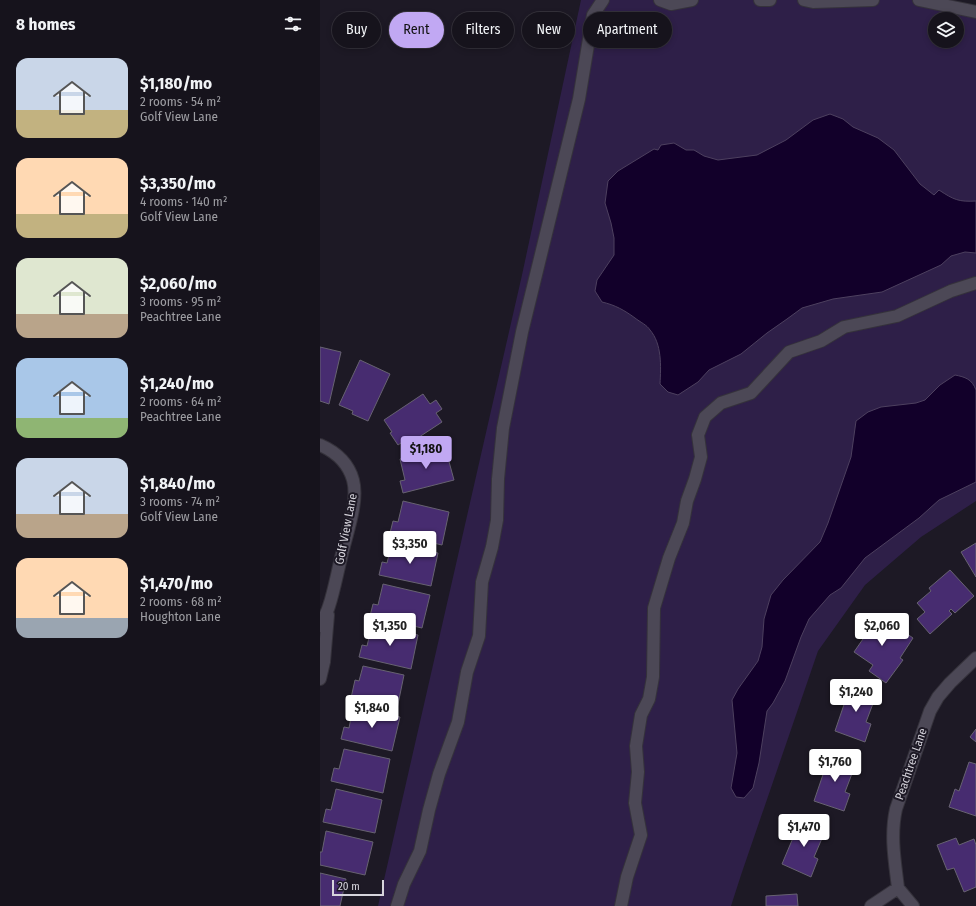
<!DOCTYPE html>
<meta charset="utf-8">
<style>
body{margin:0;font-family:"Fira Sans Condensed",sans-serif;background:#232029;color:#f1f3f6;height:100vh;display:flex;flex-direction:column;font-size:15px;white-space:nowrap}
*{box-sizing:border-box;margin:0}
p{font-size:13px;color:#9e9ea3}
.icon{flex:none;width:22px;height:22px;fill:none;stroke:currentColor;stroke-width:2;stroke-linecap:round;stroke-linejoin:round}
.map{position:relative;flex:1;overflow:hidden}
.sheet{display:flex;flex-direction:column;background:#16131c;width:320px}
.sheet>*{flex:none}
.hud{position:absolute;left:12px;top:12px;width:380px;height:36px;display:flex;gap:8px}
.tools{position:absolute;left:608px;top:12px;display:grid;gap:8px}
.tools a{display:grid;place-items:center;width:36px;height:36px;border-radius:50%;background:#16131c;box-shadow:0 2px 6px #0003,0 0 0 1px #35323b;font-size:20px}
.scale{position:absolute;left:12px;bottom:10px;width:52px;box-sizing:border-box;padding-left:4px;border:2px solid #d6d4dc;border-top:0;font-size:11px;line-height:14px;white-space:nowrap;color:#d6d4dc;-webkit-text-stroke:3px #1d1925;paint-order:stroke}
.price{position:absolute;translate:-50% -34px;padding:0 9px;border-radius:4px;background:#fff;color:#222;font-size:13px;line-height:26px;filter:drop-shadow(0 1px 2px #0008)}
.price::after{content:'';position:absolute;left:50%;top:24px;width:12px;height:9px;margin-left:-6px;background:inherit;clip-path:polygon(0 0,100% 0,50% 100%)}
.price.selected{background:#c1a8f3;color:#111}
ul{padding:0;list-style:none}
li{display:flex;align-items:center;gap:12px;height:100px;padding:0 16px}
li span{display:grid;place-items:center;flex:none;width:112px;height:80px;border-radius:12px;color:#555}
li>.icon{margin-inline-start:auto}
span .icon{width:48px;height:48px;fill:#fffc;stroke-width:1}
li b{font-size:17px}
h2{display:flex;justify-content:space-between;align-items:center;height:48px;padding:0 16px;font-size:17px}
.pill{padding:0 14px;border-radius:18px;background:#16131c;box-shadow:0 2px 6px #0003,0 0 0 1px #35323b;font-size:14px;line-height:36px}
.pill.selected{background:#c1a8f3;color:#111}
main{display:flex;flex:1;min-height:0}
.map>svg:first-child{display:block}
.green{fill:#2e1f48;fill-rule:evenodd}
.water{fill:#12002a;stroke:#4d405f}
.building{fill:#472c70;stroke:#676271}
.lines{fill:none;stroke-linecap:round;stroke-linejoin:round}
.minor-casing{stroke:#35323b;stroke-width:14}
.minor{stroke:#4c4856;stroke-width:12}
.labels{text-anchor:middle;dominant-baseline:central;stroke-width:4;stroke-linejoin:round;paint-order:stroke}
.street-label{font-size:12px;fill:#d6d4dc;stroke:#1d1925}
</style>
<main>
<section class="sheet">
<h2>8 homes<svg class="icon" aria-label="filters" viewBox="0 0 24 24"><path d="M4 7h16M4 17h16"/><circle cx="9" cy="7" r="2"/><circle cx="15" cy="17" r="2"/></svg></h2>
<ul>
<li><span style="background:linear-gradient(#c9d6e8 65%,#c2b280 0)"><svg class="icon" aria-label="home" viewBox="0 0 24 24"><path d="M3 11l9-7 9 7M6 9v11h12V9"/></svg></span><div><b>$1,180/mo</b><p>2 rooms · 54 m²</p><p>Golf View Lane</p></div></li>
<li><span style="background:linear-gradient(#ffd9b3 70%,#c2b280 0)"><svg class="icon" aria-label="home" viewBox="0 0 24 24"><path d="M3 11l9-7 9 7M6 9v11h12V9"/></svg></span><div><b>$3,350/mo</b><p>4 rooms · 140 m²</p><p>Golf View Lane</p></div></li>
<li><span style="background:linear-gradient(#dfe7d0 70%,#b9a48a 0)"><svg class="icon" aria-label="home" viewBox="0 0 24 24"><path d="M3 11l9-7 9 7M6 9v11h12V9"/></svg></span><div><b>$2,060/mo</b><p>3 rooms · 95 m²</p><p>Peachtree Lane</p></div></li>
<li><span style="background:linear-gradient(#a9c7e8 75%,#8fb573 0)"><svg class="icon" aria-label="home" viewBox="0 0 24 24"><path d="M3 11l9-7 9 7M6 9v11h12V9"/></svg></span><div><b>$1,240/mo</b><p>2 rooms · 64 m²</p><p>Peachtree Lane</p></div></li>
<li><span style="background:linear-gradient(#c9d6e8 70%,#b9a48a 0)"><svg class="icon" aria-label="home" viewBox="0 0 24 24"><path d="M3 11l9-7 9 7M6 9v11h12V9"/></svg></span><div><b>$1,840/mo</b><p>3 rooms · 74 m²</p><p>Golf View Lane</p></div></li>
<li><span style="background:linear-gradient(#ffd9b3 75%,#9aa5b1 0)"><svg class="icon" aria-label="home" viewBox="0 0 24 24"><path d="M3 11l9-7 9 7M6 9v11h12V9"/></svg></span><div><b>$1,470/mo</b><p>2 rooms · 68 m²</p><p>Houghton Lane</p></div></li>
</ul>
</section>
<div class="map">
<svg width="656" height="906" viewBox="0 0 656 906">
<rect width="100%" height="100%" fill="#1d1925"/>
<path class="green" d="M261,0H599L656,12V501L601,537L545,585L498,651L421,875L411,906H58L202,275ZM615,19H637V41H615Z"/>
<path class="water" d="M510,114L523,119L533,127L558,138L574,150L600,184L614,195L619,190C634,200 639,202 656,201V253L645,252L631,256L621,265L562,292L513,299L482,308L467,319L447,333L421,354L389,370L378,382L358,395L348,392L340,384C341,366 342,344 330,330C327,325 320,322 315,318C304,310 295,305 282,302L275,291L277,280L294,255V238L291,223L285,203L288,181L298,171L334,149L338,150L341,145L354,143L366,150H374L384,156L398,160L437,155L466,140L493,120Z
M635,375C645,377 652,379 656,390V482L619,500L599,518L545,558L521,588L510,595L489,619L481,637L465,681L453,703L447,711L439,763L433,788L424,798L416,797L411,788L417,753L412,700L418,689L438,661L442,647L444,619L451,595L463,580L500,542L508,523L531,457L536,421L548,412L561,407L596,403L605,400L620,385Z"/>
<path class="building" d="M0,347L21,352L9,404L0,401Z
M40,360L70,374L48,421L32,414L33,411L19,405Z
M103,394L110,404L116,400L122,409L116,413L122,422L87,445L84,441L78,445L70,433L72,432L64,420Z
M125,447L134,480L83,493L80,481L85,480L80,459Z
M83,501L129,512L122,545L70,533L73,521L78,522Z
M72,543L118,553L111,586L59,575L62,562L67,563Z
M656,543V577L641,552Z
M630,570L654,596L635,613L631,609L629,611L632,614L610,634L597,619L605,612L597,603L611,591L609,588Z
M63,584L110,595L102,628L50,616L53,604L58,605Z
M559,614L593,638L580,658L583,660L566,683L549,671L553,665L534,652L543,639L535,633L544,621L552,626Z
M52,625L98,635L91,669L39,657L42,645L47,646Z
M43,666L84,675L77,709L31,698L35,680L39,681Z
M531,684L557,693L546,722L551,724L545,742L515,731Z
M33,707L80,717L72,751L21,739L24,727L29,728Z
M656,729V742L650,737Z
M24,749L70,759L63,793L11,781L14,768L19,769Z
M510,754L536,763L525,792L530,794L524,811L494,801Z
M649,762L656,764V816L629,807L635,789L639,791Z
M16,789L62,800L55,833L3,822L6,809L11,810Z
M481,819L506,829L494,857L498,859L491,877L462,864Z
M6,831L53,842L45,875L0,865V852H2Z
M636,838L639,845L654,839L656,845V887L644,892L634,868L627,870L617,845Z
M0,873L26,879L20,906H0Z
M477,894L478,906H446V896Z"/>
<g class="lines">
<defs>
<path id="minor" d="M340,0L351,4L372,0
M440,0H450
M484,0L493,2L553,0
M599,0L656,12
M0,445C16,452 28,462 33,480C39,502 26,535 21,558C17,574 14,591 9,606C7,613 3,619 0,626
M0,679L4,662L8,615
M578,888C575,862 570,836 576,809L610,711L618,697L630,683L656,658
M77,906L84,884L100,851L109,810L119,774L138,722L147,672L159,636L162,582L172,547L177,520L178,479L183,428L202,332L259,99L273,15L283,0
M301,906L307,877L321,835L315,803L318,772L316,746L321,715L329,699L333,677L334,608L349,558L363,523L367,501L375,479L381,457L378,435L385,417L401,403L431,393L469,352L501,341L524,327L577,316L631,291L656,283
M551,906L578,888L593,906"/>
</defs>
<use href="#minor" class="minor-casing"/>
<use href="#minor" class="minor"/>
</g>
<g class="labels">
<g class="street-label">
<text transform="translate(26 529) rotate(-79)">Golf View Lane</text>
<text transform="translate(591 764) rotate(-71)">Peachtree Lane</text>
</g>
</g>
</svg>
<div class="tools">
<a><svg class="icon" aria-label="layers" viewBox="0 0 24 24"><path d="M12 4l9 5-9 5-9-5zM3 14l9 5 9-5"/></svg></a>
</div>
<div class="scale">20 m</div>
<b class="price selected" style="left:106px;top:470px">$1,180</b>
<b class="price" style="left:90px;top:565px">$3,350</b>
<b class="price" style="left:70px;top:647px">$1,350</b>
<b class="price" style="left:562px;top:647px">$2,060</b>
<b class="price" style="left:536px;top:713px">$1,240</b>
<b class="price" style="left:52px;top:729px">$1,840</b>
<b class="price" style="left:515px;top:783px">$1,760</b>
<b class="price" style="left:484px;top:848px">$1,470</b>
<div class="hud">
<a class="pill">Buy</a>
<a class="pill selected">Rent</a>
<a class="pill">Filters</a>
<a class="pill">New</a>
<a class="pill">Apartment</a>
</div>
</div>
</main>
